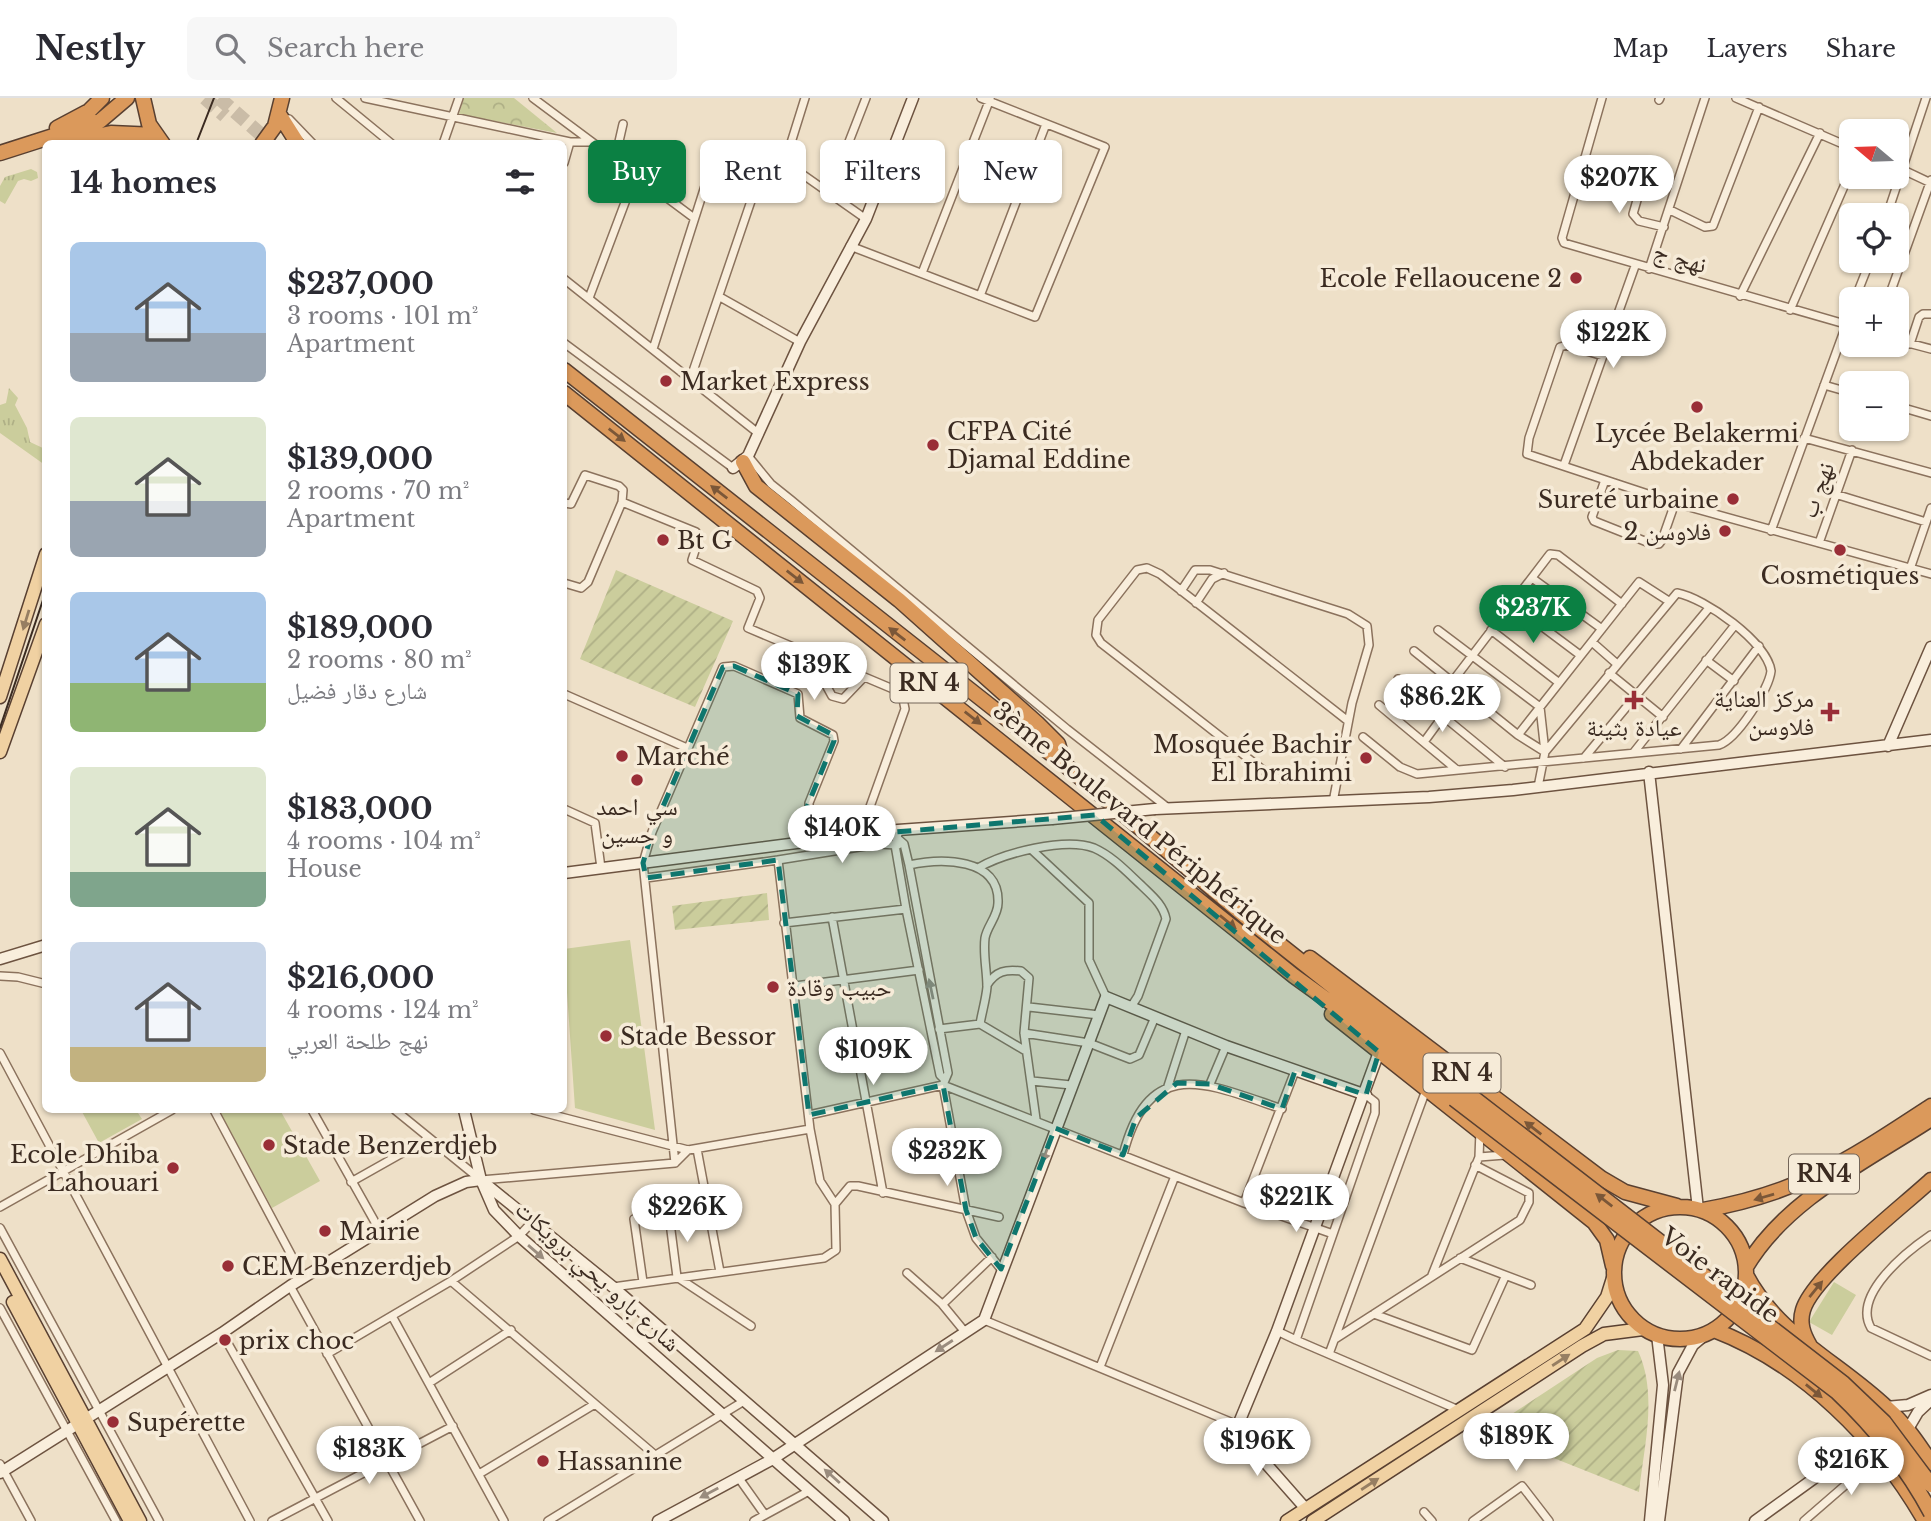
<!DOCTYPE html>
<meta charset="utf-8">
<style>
body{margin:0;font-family:"Libre Baskerville","Noto Naskh Arabic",serif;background:#f7f7f7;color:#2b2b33;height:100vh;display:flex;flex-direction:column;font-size:26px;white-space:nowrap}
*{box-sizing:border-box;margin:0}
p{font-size:23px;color:#7c7c81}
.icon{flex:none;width:38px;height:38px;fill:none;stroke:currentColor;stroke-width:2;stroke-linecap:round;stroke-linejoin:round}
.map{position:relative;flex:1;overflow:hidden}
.details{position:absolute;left:42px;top:42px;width:525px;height:973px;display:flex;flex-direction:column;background:#fff;border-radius:10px;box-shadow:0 2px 5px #0004}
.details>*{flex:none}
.banner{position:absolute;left:588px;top:42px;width:665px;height:63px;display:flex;gap:14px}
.needle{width:46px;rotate:289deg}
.buttons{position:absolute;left:1839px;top:21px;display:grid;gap:14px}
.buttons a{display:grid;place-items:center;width:70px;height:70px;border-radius:10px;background:#fff;box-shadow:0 2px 5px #0004;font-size:35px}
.price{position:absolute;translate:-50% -60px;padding:0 16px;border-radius:24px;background:#fff;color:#222;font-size:23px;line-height:46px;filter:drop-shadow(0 2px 4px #0008)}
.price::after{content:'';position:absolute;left:50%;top:42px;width:21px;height:16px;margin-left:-10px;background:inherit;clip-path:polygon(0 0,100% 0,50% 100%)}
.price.on{background:#0b8043;color:#fff}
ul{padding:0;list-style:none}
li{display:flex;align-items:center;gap:21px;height:175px;padding:0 28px}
li span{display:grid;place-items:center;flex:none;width:196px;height:140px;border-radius:10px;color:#555}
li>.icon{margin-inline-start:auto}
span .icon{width:84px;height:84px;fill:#fffc;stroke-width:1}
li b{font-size:30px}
h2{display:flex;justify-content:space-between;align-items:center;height:84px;padding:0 28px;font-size:30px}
.tag{padding:0 24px;border-radius:10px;background:#fff;box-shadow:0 2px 5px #0004;font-size:24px;line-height:63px}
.tag.on{background:#0b8043;color:#fff}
header{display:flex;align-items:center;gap:42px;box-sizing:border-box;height:98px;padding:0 35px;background:#fff;border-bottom:2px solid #e1e1e2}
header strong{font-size:33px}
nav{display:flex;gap:38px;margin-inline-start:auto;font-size:24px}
.search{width:490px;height:63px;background:#f7f7f7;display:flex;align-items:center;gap:18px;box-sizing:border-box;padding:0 24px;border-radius:10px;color:#7c7c81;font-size:26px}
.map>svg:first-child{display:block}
.grass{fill:url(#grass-tufts)}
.park{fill:url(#park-crowns)}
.garden{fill:url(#garden-furrows)}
.pitch{fill:#cbcd9c}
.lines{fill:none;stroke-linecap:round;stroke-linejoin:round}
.highway-tunnel{stroke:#cabca7;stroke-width:14;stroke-dasharray:14 7;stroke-linecap:butt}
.street-casing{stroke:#8b725d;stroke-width:10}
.secondary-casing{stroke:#6d5340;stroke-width:13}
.primary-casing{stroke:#594031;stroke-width:15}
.highway-casing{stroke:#594031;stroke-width:17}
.street{stroke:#f9eedc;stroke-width:7}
.secondary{stroke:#f9eedc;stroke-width:10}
.primary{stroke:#f0d1a2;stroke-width:12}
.highway{stroke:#db995b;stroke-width:14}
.tram{stroke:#3b2b21;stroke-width:2}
.secondary-bridge-casing{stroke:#6d5340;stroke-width:13;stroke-linecap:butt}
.highway-bridge-casing{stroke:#594031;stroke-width:17;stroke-linecap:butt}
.secondary-bridge{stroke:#f9eedc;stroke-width:10}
.highway-bridge{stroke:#db995b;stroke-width:14}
.oneway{fill:#7b5738}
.oneway2{fill:#967e62}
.oneway3{fill:#9a8c7e}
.marked{fill:#0f766e;fill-opacity:0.2;stroke:#0f766e;stroke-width:5;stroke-dasharray:14 9;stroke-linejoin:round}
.poi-dot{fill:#992e37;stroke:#f6ebd8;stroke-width:2.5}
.labels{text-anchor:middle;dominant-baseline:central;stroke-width:7;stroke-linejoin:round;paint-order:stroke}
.shield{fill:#f6ebd8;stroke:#736558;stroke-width:2}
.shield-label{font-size:23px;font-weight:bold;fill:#3b2b21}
.street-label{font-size:24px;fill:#3b2b21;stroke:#f6ebd8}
.poi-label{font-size:24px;fill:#3b2b21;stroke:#f6ebd8;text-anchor:start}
</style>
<header>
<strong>Nestly</strong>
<div class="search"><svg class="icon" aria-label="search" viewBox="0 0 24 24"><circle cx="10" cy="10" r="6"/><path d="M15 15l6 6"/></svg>Search here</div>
<nav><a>Map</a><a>Layers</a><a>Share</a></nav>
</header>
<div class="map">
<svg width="1931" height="1423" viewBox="0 0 1931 1423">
<defs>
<pattern id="grass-tufts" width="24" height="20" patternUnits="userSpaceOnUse" patternTransform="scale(1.75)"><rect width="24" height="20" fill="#cbcd9c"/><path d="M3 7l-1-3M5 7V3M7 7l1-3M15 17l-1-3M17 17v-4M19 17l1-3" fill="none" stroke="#afb086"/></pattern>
<pattern id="park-crowns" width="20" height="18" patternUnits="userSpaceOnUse" patternTransform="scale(1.75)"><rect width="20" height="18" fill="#cbcd9c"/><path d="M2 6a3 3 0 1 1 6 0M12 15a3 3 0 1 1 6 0" fill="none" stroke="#afb086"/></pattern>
<pattern id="garden-furrows" width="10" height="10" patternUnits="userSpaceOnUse" patternTransform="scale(1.75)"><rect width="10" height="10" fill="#cbcd9c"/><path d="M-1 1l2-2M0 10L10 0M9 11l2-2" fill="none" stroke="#afb086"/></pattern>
</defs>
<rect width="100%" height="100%" fill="#eee0c8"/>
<path class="grass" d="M31,71L37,74L38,80L31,83L24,81L18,83L5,106L0,103V88L5,79Z
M9,290L18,300L15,307L27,330L30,344L45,351V367L0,335V307L6,305Z"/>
<path class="park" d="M464,0H514L557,35L459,16Z"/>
<path class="garden" d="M616,472L733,523L695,609L580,561Z
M767,795L769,822L675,832L672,808Z
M1618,1252L1638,1253C1658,1296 1644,1348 1639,1394L1486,1333L1597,1260Z"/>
<path class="pitch" d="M630,842L655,1032L575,1010L564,851Z
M81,1012H136L142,1021L99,1045Z
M219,1012H280L320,1083L272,1110Z
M1834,1184L1856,1197L1832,1237L1809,1224Z"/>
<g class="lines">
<path class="highway-tunnel" d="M205,0L225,18
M219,0L272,46"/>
<defs>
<path id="street" d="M336,0L392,46
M365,0L570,44H591
M533,0L694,120
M1602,0L1562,140L1564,145L1852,228
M1736,0L1852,50
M1659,2L1660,0
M289,21L313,46
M443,46L459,0
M615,61L623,26
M785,64L805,0
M564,65L570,44
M1897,69L1931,85
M1646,71L1633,116L1639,123L1664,129
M829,95L866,0
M1670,112L1705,129L1713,128L1759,9
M1887,117L1926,0
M850,148L1035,219L1105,49L981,0
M1649,171L1705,0
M922,175L990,1
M564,181L758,335
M980,198L1046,26
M1740,198L1820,35
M720,199L800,244
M589,200L635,78
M1855,201L1870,163
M1888,201L1931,82
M1790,212L1852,70
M1897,242L1931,251
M564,245L733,370
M1910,246L1919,219L1923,216H1931
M653,251L705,88
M1603,258L1567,247L1560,249L1529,340L1527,356L1675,405L1931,476
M690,282L765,62L771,60L785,64L866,121
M1824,287L1852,295
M1897,308L1931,318
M1804,340L1931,375
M748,358L771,386L791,402L1067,631L1168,710
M1564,367L1635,168
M1605,382L1592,419L1594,423L1652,446H1659L1662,442L1675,405
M1835,396L1926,424
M622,404L696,434L699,440L692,462L757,493L760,500L748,530L893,591L903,601L905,611L862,731
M564,405L571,406L585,377L619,388L623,392L622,404L588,484L581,490L564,485
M1771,433L1852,211
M1819,445L1852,352
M1910,471L1931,410
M1532,480L1602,531
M1181,493L1195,472H1210L1348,516L1367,528L1369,547L1352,605L1333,704
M1196,505L1212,481L1224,475
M1512,506L1580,557
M1438,532L1540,609L1545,654L1538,689
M1491,532L1558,584
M1592,544L1617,566
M1706,562L1734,583
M833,566L826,587L832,598L843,601L864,579
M1609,575L1663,619
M1398,581L1505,669
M1452,584L1550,456L1558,457L1622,506
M564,596L687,650
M1379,607L1457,672
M1518,637L1639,484L1667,502
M1363,639L1400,669L1417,676L1719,647C1737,641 1769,591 1771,573C1767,544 1705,500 1677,495L1545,654L1518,637L1414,553
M1424,644L1462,592
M1681,651L1759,548
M1634,654L1735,527
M1584,660L1709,510
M1341,673L1290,681L1272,679L1101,545L1096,537L1098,522L1137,472L1147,470L1160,476L1348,623
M564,711L595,725L601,770
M898,736L895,747L906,811L940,977L944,981
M897,740L904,746L909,767L948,975L943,987L966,1112L976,1140L1001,1171
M1032,752L1089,805V862L1106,899
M778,762L878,746L898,747
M909,767C941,760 1000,759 998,805C998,818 987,828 985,840C983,856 987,873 987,889C986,901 982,914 980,926L939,931
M978,770C1004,755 1065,739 1094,750C1112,758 1126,773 1141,787C1151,797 1163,806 1166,821L1138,898L1131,909
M832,819L883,1095
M784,825L906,811
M0,878L18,879L46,886
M987,887C996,873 1006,871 1021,873L1029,880L1024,935L1036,1021
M795,888L919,872
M1029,909L1099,917
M980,926L1024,952
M1024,935L1089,945L1130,961L1139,957L1155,919
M0,955L250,1423
M1032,983L1071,987
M1210,986L1226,948
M1167,991L1186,932
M214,1012L303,1179
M312,1012L380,1133
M395,1012L481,1082L675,1065L688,1052
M534,1012L688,1052L810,1031
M809,1017L943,987L1244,1105L1333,1136L1296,1242L1461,1313
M697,1051L720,1174
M1123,1057C1149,955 1208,986 1282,1011
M1479,1059L1505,1057
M675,1065L643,765L652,734L723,569L734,568L798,596L800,620L833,637L834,643L809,705V711L816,716L863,728
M351,1084L429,1040
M1244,1105L1295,973
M835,1106L850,1088H858L999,1119
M0,1109L172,1012
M669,1117L677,1179L751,1228
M634,1121L643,1184
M0,1130L159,1423
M1333,1136L1375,1015V1004L1366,997
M1931,1137C1906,1154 1852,1197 1871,1230L1931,1258
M1460,1160L1531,1187
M907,1175L942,1206L965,1234
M1432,1177L1479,1059L1480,1033
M451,1183L655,1357
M290,1188L420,1423
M613,1189L824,1160L836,1152L835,1106L820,1083L810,1031L778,762L646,780
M945,1204L992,1159
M0,1210L116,1423
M1374,1216L1472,1252L1505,1179
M392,1218L504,1423
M984,1222L1238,1327
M1277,1233L1296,1242
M222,1235L328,1423
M1335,1241L1520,1122L1529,1104V1095L1475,1067
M327,1256L451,1183L519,1138L533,1123
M1329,1256L1426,992
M1100,1269L1175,1078
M429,1285L511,1232
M0,1366L31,1423
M479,1376L595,1306
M738,1379L765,1417
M1424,1414L1432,1423
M272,1423L453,1328
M548,1423L744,1303
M754,1423L809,1393
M1473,1423L1522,1388L1549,1423
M1804,1423L1880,1357"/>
<path id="secondary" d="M733,370L748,358L800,244L866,121L913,0
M1888,648L1931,549
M1649,674L1698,1111
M1155,711L1429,699L1513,692L1931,642
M564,775L898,732L1052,721
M0,861L46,847
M464,1012L481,1082L494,1112L519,1138L844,1423
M482,1083L613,1189L883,1423
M1886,1309L1908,1307L1931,1297
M1908,1331L1918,1314L1931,1302
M0,1375L222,1235L290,1188L435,1098L466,1084L481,1082
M1306,1411L1254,1352L1238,1327L1277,1233L1379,954
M658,1423L771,1362L984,1222L1106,899L1226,948L1366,997
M1650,1423L1663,1287L1657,1237
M1659,1423L1678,1275L1693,1247L1705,1237
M1755,1423L1852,1353H1876"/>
<path id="primary" d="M0,599L46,456
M0,654L46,526
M0,1161L140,1423
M13,1204L130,1423
M1287,1423L1585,1231L1607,1199L1613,1180
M1313,1423L1582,1248L1604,1236L1643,1231"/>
<path id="highway" d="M143,0L149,26L163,46
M279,16L298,46
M57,30L89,13L102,0
M63,45L111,35L156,37
M262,46L275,28L282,0
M0,55L100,23L127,0
M564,272L1064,666L1254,826L1462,991
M564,295L1294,878L1384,943L1454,1001
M743,364L756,388L899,502L1037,625L1058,646L1064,666
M1310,860L1601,1080L1625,1094L1677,1108
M1332,916L1594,1124L1607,1142L1613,1168
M1614 1175a66 66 0 1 1 132 0a66 66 0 1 1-132 0Z
M1703,1112C1801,1095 1850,1061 1931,1008
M1746,1169C1786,1101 1867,1063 1931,1021
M1746,1177C1778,1238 1840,1265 1887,1310C1905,1326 1918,1345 1931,1365
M1714,1232C1803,1266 1878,1341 1925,1423
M1810,1248C1803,1236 1799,1225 1803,1212C1813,1178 1902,1109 1931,1082"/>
</defs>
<use href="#street" class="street-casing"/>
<use href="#secondary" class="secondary-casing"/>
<use href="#primary" class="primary-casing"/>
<use href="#highway" class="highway-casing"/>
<use href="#street" class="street"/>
<use href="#secondary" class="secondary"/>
<use href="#primary" class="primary"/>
<use href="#highway" class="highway"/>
<path class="tram" d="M196,46L214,0
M0,630L46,493"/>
<defs>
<path id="secondary-bridge" d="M1052,721L1155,711"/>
<path id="highway-bridge" d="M1462,991L1843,1285L1884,1324L1931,1387
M1454,1001L1837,1294C1876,1331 1906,1368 1931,1415"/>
</defs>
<use href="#secondary-bridge" class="secondary-bridge-casing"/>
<use href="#highway-bridge" class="highway-bridge-casing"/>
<use href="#secondary-bridge" class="secondary-bridge"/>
<use href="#highway-bridge" class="highway-bridge"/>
</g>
<defs><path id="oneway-solid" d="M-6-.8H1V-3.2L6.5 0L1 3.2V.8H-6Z" transform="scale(1.75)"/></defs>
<g class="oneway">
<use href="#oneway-solid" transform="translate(617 337) rotate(38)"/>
<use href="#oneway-solid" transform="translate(719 394) rotate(-142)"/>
<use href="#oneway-solid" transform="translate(795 479) rotate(38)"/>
<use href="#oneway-solid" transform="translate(897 536) rotate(-142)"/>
<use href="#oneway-solid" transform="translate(973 620) rotate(38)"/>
<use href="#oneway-solid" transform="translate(1228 824) rotate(39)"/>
<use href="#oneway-solid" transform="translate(1533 1030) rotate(-142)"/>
<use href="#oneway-solid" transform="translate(1764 1099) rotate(164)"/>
<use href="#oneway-solid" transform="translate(1604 1102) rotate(-142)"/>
<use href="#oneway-solid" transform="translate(1816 1191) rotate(-51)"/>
<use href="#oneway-solid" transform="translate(1814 1293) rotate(39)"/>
</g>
<g class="oneway2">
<use href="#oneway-solid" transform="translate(26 522) rotate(107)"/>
<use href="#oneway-solid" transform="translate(1561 1262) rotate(-33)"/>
<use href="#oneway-solid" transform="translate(1370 1386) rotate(-33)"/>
</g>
<g class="oneway3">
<use href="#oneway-solid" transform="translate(931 891) rotate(-102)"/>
<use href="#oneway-solid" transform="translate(1046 1054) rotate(111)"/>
<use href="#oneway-solid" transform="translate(536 1154) rotate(41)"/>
<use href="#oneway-solid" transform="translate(944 1248) rotate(147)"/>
<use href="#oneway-solid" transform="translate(1677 1283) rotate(-76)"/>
<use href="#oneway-solid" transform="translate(832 1378) rotate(-138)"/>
<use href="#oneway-solid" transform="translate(709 1395) rotate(152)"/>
</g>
<path class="marked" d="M734,568L798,596L797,618L833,637L834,643L805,714L863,728L860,737L1095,717L1379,954L1366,997L1295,973L1282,1011L1210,986L1177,985L1136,1020L1123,1057L1055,1030L1001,1171L976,1140L966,1112L943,987L809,1017L778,762L646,780L643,765L652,734L723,569Z"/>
<g class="poi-dot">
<circle cx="1576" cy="180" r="7"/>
<circle cx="666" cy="283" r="7"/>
<circle cx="1697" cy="309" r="7"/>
<circle cx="933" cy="347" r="7"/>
<circle cx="1733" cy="401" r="7"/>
<circle cx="1725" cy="433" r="7"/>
<circle cx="663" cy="442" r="7"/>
<circle cx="1840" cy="452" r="7"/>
<path d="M1630.5 591.5h7v7h7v7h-7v7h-7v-7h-7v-7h7z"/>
<path d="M1826.5 603.5h7v7h7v7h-7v7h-7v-7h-7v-7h7z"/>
<circle cx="622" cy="658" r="7"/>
<circle cx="1366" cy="660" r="7"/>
<circle cx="637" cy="682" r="7"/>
<circle cx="773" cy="889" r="7"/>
<circle cx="606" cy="938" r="7"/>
<circle cx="269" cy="1047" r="7"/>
<circle cx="173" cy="1070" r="7"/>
<circle cx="325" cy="1133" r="7"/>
<circle cx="228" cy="1168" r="7"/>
<circle cx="225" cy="1242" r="7"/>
<circle cx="113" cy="1324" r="7"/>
<circle cx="543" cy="1363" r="7"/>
</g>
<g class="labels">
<g class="shield">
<rect x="890.5" y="565.5" width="77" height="39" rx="5"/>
<rect x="1423.5" y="955.5" width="77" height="39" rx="5"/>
<rect x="1789" y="1056.5" width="70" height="39" rx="5"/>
</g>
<g class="shield-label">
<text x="929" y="585">RN 4</text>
<text x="1462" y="975">RN 4</text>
<text x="1824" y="1076">RN4</text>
</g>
<g class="street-label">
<text transform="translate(1680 160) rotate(16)">نهج ج</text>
<text transform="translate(1817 392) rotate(-70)">نهج ب</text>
<text transform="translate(1140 725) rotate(39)">3ème Boulevard Périphérique</text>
<text transform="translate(1720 1177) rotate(37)">Voie rapide</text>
<text transform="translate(598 1178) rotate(42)">شارع بارو يحي برويكات</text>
</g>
<g class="poi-label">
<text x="1562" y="180" text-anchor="end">Ecole Fellaoucene 2</text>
<text x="680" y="283">Market Express</text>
<text x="947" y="333">CFPA Cité<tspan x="947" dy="28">Djamal Eddine</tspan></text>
<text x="1697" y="335" text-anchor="middle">Lycée Belakermi<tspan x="1697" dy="28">Abdekader</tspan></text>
<text x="1719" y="401" text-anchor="end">Sureté urbaine</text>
<text x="1711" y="433" text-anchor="end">فلاوسن 2</text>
<text x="677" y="442">Bt G</text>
<text x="1840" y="477" text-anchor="middle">Cosmétiques</text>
<text x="1814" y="600" text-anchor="end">مركز العناية<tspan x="1814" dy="28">فلاوسن</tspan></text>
<text x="1634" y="629" text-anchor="middle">عيادة بثينة</text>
<text x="1352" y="646" text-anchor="end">Mosquée Bachir<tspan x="1352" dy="28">El Ibrahimi</tspan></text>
<text x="636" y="658">Marché</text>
<text x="637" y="708" text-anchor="middle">سي احمد<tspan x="637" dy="28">و حسين</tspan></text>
<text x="787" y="889">حبيب وقادة</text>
<text x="620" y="938">Stade Bessor</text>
<text x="283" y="1047">Stade Benzerdjeb</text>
<text x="159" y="1056" text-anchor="end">Ecole Dhiba<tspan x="159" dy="28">Lahouari</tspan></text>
<text x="339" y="1133">Mairie</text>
<text x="242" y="1168">CEM Benzerdjeb</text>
<text x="239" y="1242">prix choc</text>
<text x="127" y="1324">Supérette</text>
<text x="557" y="1363">Hassanine</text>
</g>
</g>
</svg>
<div class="buttons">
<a><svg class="needle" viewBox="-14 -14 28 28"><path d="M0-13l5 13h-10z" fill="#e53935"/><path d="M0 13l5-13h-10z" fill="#7c7c81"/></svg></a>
<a><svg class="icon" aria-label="locate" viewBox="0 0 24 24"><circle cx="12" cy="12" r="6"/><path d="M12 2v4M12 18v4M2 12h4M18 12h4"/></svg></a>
<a>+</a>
<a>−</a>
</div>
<b class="price" style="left:1619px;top:117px">$207K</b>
<b class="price" style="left:1613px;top:272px">$122K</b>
<b class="price on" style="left:1533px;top:547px">$237K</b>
<b class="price" style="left:814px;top:604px">$139K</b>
<b class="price" style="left:1442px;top:636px">$86.2K</b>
<b class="price" style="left:842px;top:767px">$140K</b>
<b class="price" style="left:873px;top:989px">$109K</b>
<b class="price" style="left:947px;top:1090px">$232K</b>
<b class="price" style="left:1296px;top:1136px">$221K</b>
<b class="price" style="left:687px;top:1146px">$226K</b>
<b class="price" style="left:1516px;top:1375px">$189K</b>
<b class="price" style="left:1257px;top:1380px">$196K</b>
<b class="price" style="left:369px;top:1388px">$183K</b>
<b class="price" style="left:1851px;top:1399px">$216K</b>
<div class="banner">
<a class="tag on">Buy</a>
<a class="tag">Rent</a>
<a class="tag">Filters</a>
<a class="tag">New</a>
</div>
<section class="details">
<h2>14 homes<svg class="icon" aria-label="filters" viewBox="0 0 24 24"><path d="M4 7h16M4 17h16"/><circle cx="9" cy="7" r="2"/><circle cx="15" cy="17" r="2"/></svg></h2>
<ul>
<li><span style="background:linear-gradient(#a9c7e8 65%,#9aa5b1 0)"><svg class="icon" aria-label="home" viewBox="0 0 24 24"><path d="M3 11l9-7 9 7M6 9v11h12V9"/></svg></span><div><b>$237,000</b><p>3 rooms · 101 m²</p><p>Apartment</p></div></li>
<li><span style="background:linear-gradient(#dfe7d0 60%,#9aa5b1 0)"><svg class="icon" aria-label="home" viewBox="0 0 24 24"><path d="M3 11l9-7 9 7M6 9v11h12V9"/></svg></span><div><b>$139,000</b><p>2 rooms · 70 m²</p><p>Apartment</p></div></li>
<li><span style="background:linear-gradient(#a9c7e8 65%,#8fb573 0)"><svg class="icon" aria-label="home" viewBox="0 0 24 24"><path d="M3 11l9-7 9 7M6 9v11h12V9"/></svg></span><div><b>$189,000</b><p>2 rooms · 80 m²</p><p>شارع دقار فضيل</p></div></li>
<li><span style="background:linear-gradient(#dfe7d0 75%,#7fa58c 0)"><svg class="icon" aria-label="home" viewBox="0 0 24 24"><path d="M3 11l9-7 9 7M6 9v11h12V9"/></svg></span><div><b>$183,000</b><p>4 rooms · 104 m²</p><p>House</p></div></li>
<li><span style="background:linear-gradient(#c9d6e8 75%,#c2b280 0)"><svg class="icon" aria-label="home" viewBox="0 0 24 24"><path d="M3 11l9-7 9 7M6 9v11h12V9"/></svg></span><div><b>$216,000</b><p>4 rooms · 124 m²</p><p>نهج طلحة العربي</p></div></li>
</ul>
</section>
</div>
